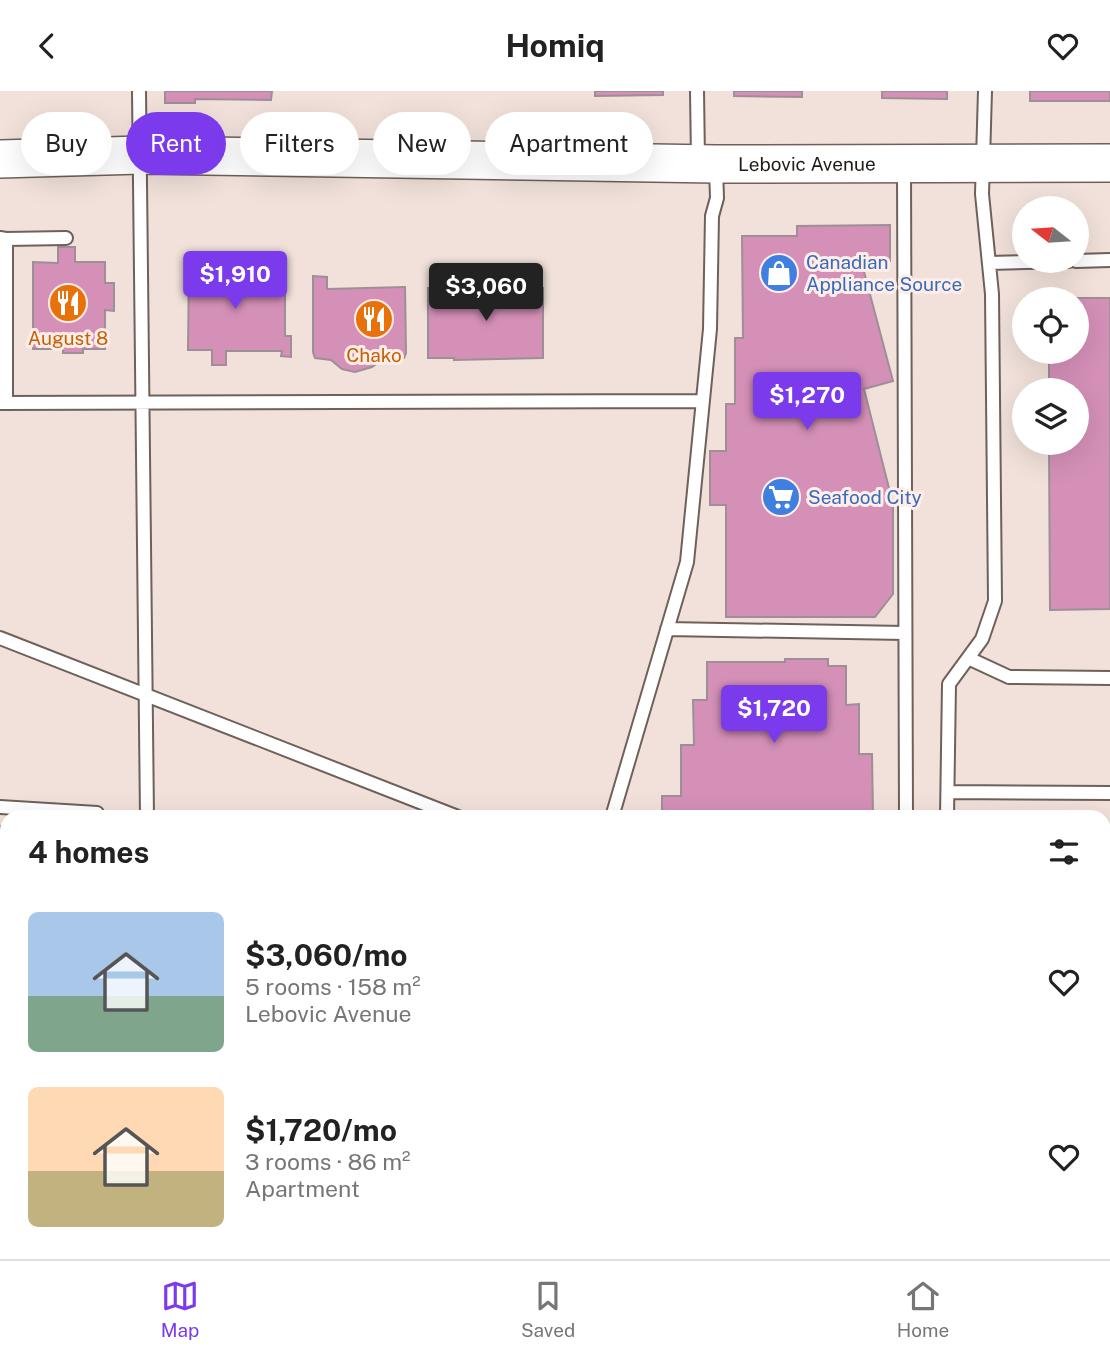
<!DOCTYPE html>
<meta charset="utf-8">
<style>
body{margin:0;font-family:"Public Sans",sans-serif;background:#f2f2f2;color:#222;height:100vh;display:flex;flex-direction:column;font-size:26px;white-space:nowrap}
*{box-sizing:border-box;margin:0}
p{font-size:23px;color:#767676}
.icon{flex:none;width:38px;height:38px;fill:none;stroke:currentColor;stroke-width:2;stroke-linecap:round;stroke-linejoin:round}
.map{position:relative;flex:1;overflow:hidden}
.drawer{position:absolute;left:0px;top:719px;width:1111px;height:450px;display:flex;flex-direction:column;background:#fff;border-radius:21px 21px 0 0;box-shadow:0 7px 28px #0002}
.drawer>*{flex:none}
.top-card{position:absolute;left:21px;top:21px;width:700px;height:63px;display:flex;gap:14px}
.needle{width:46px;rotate:287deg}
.buttons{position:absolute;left:1012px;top:105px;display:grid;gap:14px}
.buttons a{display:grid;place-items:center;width:77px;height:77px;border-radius:50%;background:#fff;box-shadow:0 7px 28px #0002;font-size:35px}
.price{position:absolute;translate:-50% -60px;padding:0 16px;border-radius:7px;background:#7c3aed;color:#fff;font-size:23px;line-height:46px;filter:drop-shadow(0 2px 4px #0008)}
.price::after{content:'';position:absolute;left:50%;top:42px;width:21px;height:16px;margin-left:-10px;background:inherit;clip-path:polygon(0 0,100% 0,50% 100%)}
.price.selected{background:#222;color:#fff}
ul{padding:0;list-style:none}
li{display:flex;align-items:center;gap:21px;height:175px;padding:0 28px}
li span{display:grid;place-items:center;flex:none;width:196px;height:140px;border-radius:10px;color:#555}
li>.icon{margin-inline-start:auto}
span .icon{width:84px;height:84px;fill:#fffc;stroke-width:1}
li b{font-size:30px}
h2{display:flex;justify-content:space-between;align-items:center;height:84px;padding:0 28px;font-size:30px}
.chip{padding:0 24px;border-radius:32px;background:#fff;box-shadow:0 7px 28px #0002;font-size:24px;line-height:63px}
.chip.selected{background:#7c3aed;color:#fff}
header{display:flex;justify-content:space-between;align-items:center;height:91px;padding:0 28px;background:#fff;font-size:32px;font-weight:700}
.tabs{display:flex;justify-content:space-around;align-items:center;height:98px;border-top:2px solid #e0e0e0;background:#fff;font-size:19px;color:#767676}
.tabs a{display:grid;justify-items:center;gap:4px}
.tabs .selected{color:#7c3aed}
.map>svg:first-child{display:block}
.building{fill:#d590b8;stroke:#9d8f96;stroke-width:2}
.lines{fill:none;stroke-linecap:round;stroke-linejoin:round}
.lane-casing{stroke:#6e615a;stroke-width:16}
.secondary-casing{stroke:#6e615a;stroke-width:40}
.lane{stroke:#fff;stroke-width:12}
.secondary{stroke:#fff;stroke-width:37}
.labels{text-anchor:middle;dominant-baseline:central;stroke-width:6;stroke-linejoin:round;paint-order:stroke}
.street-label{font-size:19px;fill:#211b18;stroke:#ffeee7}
.shop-label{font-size:19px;fill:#366cbe;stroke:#ffeee7;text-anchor:start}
.food-label{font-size:19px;fill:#c56008;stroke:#ffeee7}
</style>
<header><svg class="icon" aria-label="back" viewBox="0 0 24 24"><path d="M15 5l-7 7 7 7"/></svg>Homiq<svg class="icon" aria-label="heart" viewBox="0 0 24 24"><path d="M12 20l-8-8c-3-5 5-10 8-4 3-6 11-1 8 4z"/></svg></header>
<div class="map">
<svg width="1110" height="1168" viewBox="0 0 1110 1168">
<rect width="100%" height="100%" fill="#f1e1da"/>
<path class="building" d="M165,0H272L271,9L195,8V12H165Z
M595,0H663V4L595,5Z
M734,0H802V6L734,5Z
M882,0H947V8L882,7Z
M1030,0H1110V10H1030Z
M890,134V170L863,177L893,290L864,298L893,413V503L875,526H726V414H710V360H726V313H735V247H743L742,145H797V135Z
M58,156H75V171H105V192H114V220L105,219V258H83V262H63V258H33V171L58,172Z
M189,173H257V200H270V182H285V245H291V266L281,265L282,260H226V274H212V259H188Z
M486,183H498L499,197H543V267L454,269V267H428V197H487Z
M313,185L327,186V198L405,196L406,262L404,267L383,268L372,276L355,281L342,278L331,269L315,267L313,261Z
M1048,207H1110V518L1050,519L1049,352H1076V299H1049V261H1076V208Z
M785,568H828V575H846V614L859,613V663H872L873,726H662V705H681V654H694L693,609H707V571H785Z
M0,735H7V879H0Z
M178,1162H457V1168H178Z"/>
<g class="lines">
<defs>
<path id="lane" d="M139,0L147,726
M697,0L698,68
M904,76L906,726
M0,147L6,148V312
M6,148L66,147
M1076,170L1110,169
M989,172L1069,170
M0,312L702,310
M667,538L905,542
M0,547L458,726
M968,567L1009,586L1110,587
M948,701L1110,702
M0,716L97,722
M612,726L687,471L710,238L712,125L717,107L716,77
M947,726L949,593L982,548L995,510L992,203L982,103L985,0
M1104,818H1110
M0,923H7
M1104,932H1110
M1104,1048H1110
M1104,1161H1110
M657,1168V1162
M943,1168L944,1162"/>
<g id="secondary">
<path id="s1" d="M0,68L141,64L716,73L1110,72"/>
</g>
</defs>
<use href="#lane" class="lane-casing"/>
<use href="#secondary" class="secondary-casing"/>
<use href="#lane" class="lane"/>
<use href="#secondary" class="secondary"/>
</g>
<defs>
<symbol id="shop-disc" viewBox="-11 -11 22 22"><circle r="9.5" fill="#3f7fe0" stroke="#ffeee7"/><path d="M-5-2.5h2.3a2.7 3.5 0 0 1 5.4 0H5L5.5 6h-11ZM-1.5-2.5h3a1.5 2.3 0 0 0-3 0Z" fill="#fff"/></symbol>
<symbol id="restaurant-disc" viewBox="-11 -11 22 22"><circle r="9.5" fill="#e8710a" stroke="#ffeee7"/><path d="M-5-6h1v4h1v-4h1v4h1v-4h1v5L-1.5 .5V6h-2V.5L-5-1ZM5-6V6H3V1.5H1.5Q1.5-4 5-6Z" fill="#fff"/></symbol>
<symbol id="supermarket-disc" viewBox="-11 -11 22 22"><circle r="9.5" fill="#3f7fe0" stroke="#ffeee7"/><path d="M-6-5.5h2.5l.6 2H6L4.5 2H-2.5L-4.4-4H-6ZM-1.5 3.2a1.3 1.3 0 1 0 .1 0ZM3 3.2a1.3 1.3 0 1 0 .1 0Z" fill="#fff"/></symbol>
</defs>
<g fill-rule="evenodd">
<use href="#shop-disc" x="757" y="160" width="44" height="44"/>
<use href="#restaurant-disc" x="46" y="190" width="44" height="44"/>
<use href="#restaurant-disc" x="352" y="206" width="44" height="44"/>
<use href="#supermarket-disc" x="759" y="384" width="44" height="44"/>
</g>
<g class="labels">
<g class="street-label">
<text stroke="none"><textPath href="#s1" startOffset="807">Lebovic Avenue</textPath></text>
</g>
<g class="shop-label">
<text x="806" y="171">Canadian<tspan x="806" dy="22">Appliance Source</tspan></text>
<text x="808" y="406">Seafood City</text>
</g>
<g class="food-label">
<text x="68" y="247">August 8</text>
<text x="374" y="264">Chako</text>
</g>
</g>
</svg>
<div class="buttons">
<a><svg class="needle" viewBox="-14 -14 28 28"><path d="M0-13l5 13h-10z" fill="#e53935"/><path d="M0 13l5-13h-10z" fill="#767676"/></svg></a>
<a><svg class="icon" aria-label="locate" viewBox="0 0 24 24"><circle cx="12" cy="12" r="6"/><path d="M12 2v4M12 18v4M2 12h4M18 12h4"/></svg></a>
<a><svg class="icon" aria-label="layers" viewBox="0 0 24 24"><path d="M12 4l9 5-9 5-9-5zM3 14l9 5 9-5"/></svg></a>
</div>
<b class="price" style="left:235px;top:220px">$1,910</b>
<b class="price selected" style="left:486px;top:232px">$3,060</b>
<b class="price" style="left:807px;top:341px">$1,270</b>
<b class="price" style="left:774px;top:654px">$1,720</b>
<div class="top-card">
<a class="chip">Buy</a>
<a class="chip selected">Rent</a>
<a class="chip">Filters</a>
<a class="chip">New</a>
<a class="chip">Apartment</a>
</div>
<section class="drawer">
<h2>4 homes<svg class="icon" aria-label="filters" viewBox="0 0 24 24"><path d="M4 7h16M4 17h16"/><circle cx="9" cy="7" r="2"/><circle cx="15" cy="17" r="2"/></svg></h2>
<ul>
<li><span style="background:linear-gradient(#a9c7e8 60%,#7fa58c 0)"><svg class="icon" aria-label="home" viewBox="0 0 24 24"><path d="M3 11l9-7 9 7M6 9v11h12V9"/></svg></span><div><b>$3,060/mo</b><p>5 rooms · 158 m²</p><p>Lebovic Avenue</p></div><svg class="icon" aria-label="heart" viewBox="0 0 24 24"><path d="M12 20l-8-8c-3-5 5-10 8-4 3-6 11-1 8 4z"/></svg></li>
<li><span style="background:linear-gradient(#ffd9b3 60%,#c2b280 0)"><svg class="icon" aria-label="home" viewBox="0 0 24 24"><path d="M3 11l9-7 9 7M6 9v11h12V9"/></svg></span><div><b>$1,720/mo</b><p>3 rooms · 86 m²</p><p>Apartment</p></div><svg class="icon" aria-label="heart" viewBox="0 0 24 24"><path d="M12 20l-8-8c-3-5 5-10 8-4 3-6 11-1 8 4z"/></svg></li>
</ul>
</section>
</div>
<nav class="tabs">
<a class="selected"><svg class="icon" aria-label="map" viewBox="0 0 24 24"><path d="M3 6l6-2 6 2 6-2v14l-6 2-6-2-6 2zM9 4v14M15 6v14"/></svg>Map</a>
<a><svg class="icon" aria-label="saved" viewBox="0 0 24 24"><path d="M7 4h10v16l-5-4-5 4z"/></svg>Saved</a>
<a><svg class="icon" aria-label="home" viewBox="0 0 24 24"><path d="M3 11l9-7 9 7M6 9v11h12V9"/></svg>Home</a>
</nav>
